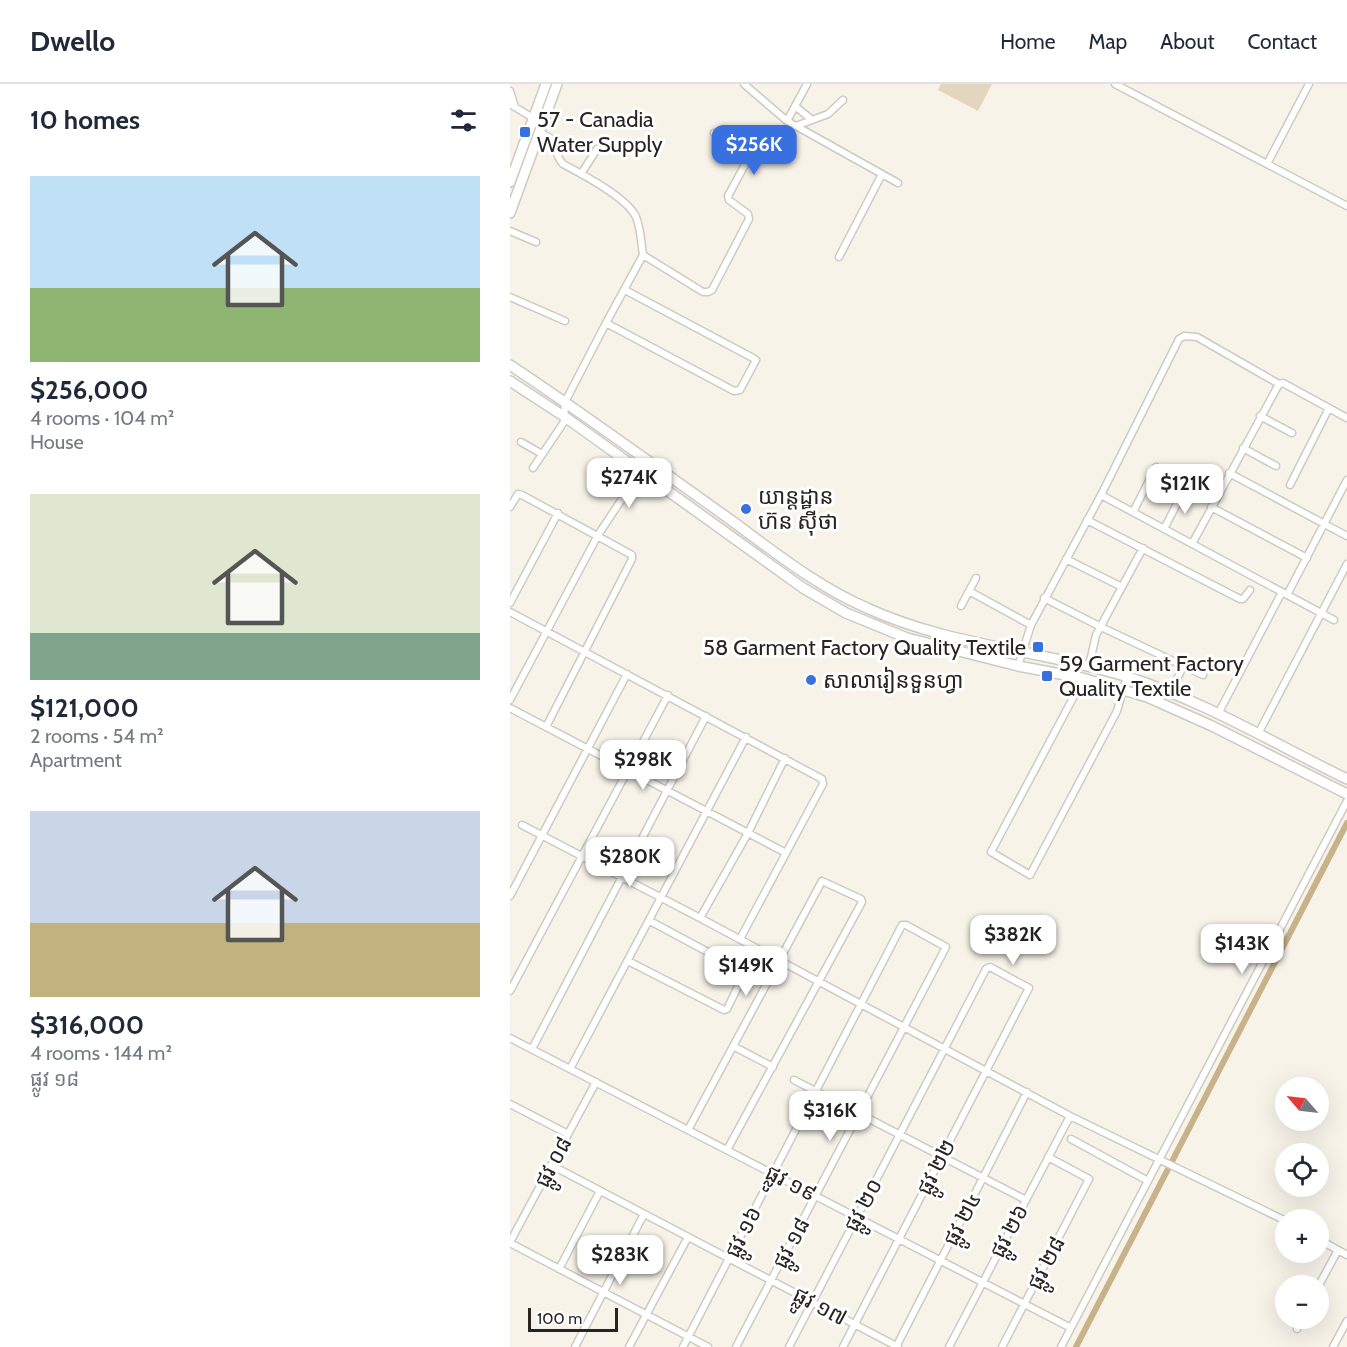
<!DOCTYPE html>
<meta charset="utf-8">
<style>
body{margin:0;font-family:Cabin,"Noto Sans Khmer",sans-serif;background:#f2f2f3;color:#1f2937;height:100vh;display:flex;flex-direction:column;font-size:22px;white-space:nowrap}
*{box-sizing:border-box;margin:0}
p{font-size:20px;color:#747a83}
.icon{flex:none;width:33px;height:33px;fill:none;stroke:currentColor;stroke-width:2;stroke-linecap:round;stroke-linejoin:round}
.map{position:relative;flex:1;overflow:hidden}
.side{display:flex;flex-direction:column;background:#fff;width:510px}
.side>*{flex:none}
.needle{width:39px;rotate:298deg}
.tools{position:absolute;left:765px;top:993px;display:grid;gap:12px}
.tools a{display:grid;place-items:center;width:54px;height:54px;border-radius:50%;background:#fff;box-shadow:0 6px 24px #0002;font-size:30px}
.scale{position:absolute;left:18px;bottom:15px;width:90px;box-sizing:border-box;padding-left:6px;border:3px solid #272522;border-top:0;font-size:16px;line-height:21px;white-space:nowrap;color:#272522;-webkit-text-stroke:4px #fff;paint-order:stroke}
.price{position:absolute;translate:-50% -51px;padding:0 14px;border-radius:12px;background:#fff;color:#222;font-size:20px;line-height:39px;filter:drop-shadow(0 2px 3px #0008)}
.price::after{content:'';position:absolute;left:50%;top:36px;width:18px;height:14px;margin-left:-9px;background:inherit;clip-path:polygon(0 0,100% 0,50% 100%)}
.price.on{background:#3970df;color:#fff}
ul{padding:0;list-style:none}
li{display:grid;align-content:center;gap:12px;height:318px;padding:0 30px}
li span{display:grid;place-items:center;height:186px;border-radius:0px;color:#555}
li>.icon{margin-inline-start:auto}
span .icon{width:108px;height:108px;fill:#fffc;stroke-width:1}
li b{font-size:26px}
h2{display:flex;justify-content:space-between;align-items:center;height:72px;padding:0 30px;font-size:26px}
header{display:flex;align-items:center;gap:36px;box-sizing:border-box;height:84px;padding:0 30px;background:#fff;border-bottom:2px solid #e0e1e3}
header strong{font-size:28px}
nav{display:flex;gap:33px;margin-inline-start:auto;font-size:21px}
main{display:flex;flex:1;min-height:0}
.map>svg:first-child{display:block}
.garden{fill:#e4d6be}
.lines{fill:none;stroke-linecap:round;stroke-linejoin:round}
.canal{stroke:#c7b28a;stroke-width:6}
.street-casing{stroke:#cfcac0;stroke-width:9}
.primary-casing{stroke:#cfcac0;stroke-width:12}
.street{stroke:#fff;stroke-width:6}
.primary{stroke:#fff;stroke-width:9}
.poi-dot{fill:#3970df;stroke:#fff;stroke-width:2}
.labels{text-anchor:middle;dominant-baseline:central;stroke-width:6;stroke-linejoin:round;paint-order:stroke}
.poi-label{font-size:22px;fill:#272522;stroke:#fff;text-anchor:start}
.street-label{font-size:22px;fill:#272522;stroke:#fff}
</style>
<header>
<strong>Dwello</strong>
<nav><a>Home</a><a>Map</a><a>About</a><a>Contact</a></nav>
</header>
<main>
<section class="side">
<h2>10 homes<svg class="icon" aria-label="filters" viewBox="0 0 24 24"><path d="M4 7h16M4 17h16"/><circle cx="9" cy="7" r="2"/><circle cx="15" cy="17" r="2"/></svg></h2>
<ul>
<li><span style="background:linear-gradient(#bfe0f5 60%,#8fb573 0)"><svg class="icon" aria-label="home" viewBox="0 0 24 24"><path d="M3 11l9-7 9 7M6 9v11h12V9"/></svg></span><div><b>$256,000</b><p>4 rooms · 104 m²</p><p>House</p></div></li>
<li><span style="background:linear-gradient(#dfe7d0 75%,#7fa58c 0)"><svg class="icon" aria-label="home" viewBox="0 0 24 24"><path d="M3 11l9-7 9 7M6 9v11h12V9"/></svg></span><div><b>$121,000</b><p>2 rooms · 54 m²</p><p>Apartment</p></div></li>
<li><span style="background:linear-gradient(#c9d6e8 60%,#c2b280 0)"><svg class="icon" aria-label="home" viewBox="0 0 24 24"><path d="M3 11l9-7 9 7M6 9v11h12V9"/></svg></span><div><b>$316,000</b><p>4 rooms · 144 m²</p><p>ផ្លូវ ១៨</p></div></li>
</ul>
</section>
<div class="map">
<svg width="837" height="1263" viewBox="0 0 837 1263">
<rect width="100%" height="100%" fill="#f8f3e9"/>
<path class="garden" d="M431,0H482L468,27L428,6Z"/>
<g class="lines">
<path class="canal" d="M566,1263L837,739"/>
<defs>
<path id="street" d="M234,0L277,37L388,99
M605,0L837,122
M0,7L5,23
M0,20L23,34
M285,22L302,36
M277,37L297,0
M286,42L318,30L333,16
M29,49C53,56 40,66 53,80C72,90 118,114 126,133C131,145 131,159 133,171L193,208H198L202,206L239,135L238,130L219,116L218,112L238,75L235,69L204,49
M757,80L799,0
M71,90L87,65
M0,147L26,158
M329,173L372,90
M0,213L55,237
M96,239L133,171
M750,332L782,349
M11,358L32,370
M733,364L766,382
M23,384L54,338L55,318L96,239L224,307L230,306L246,276L243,274L115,206
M719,389L837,452
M780,401L819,324
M591,411L824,536
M0,423L8,410L12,411L122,471V475L36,643
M701,423L797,474
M623,428L646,383
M577,436L730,515H733L740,506
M654,445L674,406
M682,460L769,300L773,299L837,334
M556,475L612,503
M459,507L521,541
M777,511L837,396
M534,514L591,543L693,591
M0,519L48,429
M451,522L466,494
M0,528L312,695L313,700L230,855
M508,582L521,541L591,411L669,255L674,252L687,253L769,300
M579,582L586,551L633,464
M572,594L563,614L481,768L520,791L607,627L617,592
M661,609L673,582
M0,616L88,451L138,376
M0,624L276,769
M708,630L772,508
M748,650L837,480
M12,741L190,834L560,1032L776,1137
M0,812L117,590
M190,834L238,749L275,674
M118,877L214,926L217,925L235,888L140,837
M0,907L158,611
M0,954L561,1244
M223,962L263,983
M22,965L196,632
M60,985L236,653
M284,996L516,1116
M0,1020L58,1050
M178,1046L312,797L351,815L352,818L217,1066
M561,1055L638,1097
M41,1081L388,1263
M808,1155L837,1171
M0,1158L86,998
M0,1159L198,1263
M49,1185L90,1107
M808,1203L828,1166
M787,1245L792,1234
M65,1263L134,1130
M119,1263L178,1153
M173,1263L392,841H396L436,863L226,1263
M279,1263L476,885L480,883L519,904L333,1263
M386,1263L517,1008
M439,1263L560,1032
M492,1263L579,1095L538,1073
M551,1263L837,717
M823,1263L837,1237"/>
<path id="primary" d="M0,98L36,0
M0,129L47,0
M0,281C74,330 145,382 218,434C262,466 306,502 357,524C439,562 532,566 618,593C694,617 765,660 837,695
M0,297L55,333L293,504L336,529L397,554L508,582L572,594L637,613L702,642L837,710"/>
</defs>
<use href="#street" class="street-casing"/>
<use href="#primary" class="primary-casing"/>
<use href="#street" class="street"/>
<use href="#primary" class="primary"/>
</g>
<g class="poi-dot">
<rect x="9" y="42" width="12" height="12" rx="3"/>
<circle cx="236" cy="425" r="6"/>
<rect x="522" y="557" width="12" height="12" rx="3"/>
<rect x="531" y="586" width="12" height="12" rx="3"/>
<circle cx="301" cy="596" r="6"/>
</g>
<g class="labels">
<g class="poi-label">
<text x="27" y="35">57 - Canadia<tspan x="27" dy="25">Water Supply</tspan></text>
<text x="248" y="412">យាន្ដដ្ឋាន<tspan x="248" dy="25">ហ៊ន ស៊ីថា</tspan></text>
<text x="516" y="563" text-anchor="end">58 Garment Factory Quality Textile</text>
<text x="549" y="579">59 Garment Factory<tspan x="549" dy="25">Quality Textile</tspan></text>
<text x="313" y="596">សាលារៀនទួនហ្វា</text>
</g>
<g class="street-label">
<text transform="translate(43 1078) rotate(-62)">ផ្លូវ ០៨</text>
<text transform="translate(426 1083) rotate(-63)">ផ្លូវ ២២</text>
<text transform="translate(281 1099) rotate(27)">ផ្លូវ ១៩</text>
<text transform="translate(353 1121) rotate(-62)">ផ្លូវ ២០</text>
<text transform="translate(452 1135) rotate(-63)">ផ្លូវ ២៤</text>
<text transform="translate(499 1147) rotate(-62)">ផ្លូវ ២៦</text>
<text transform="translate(233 1148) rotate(-63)">ផ្លូវ ១៦</text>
<text transform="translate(281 1159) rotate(-62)">ផ្លូវ ១៨</text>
<text transform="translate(536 1179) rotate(-63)">ផ្លូវ ២៨</text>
<text transform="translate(310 1222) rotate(28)">ផ្លូវ ១៧</text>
</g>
</g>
</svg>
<div class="tools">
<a><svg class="needle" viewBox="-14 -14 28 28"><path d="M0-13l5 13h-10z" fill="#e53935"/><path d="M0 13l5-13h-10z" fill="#747a83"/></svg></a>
<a><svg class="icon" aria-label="locate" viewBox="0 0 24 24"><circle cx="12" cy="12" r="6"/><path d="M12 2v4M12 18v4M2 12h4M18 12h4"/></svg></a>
<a>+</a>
<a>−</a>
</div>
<div class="scale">100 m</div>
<b class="price on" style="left:244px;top:92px">$256K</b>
<b class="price" style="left:119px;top:425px">$274K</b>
<b class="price" style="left:675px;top:431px">$121K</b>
<b class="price" style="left:133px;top:707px">$298K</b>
<b class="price" style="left:120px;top:804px">$280K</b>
<b class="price" style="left:503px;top:882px">$382K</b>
<b class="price" style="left:732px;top:891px">$143K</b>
<b class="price" style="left:236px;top:913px">$149K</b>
<b class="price" style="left:320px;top:1058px">$316K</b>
<b class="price" style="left:110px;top:1202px">$283K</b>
</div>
</main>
